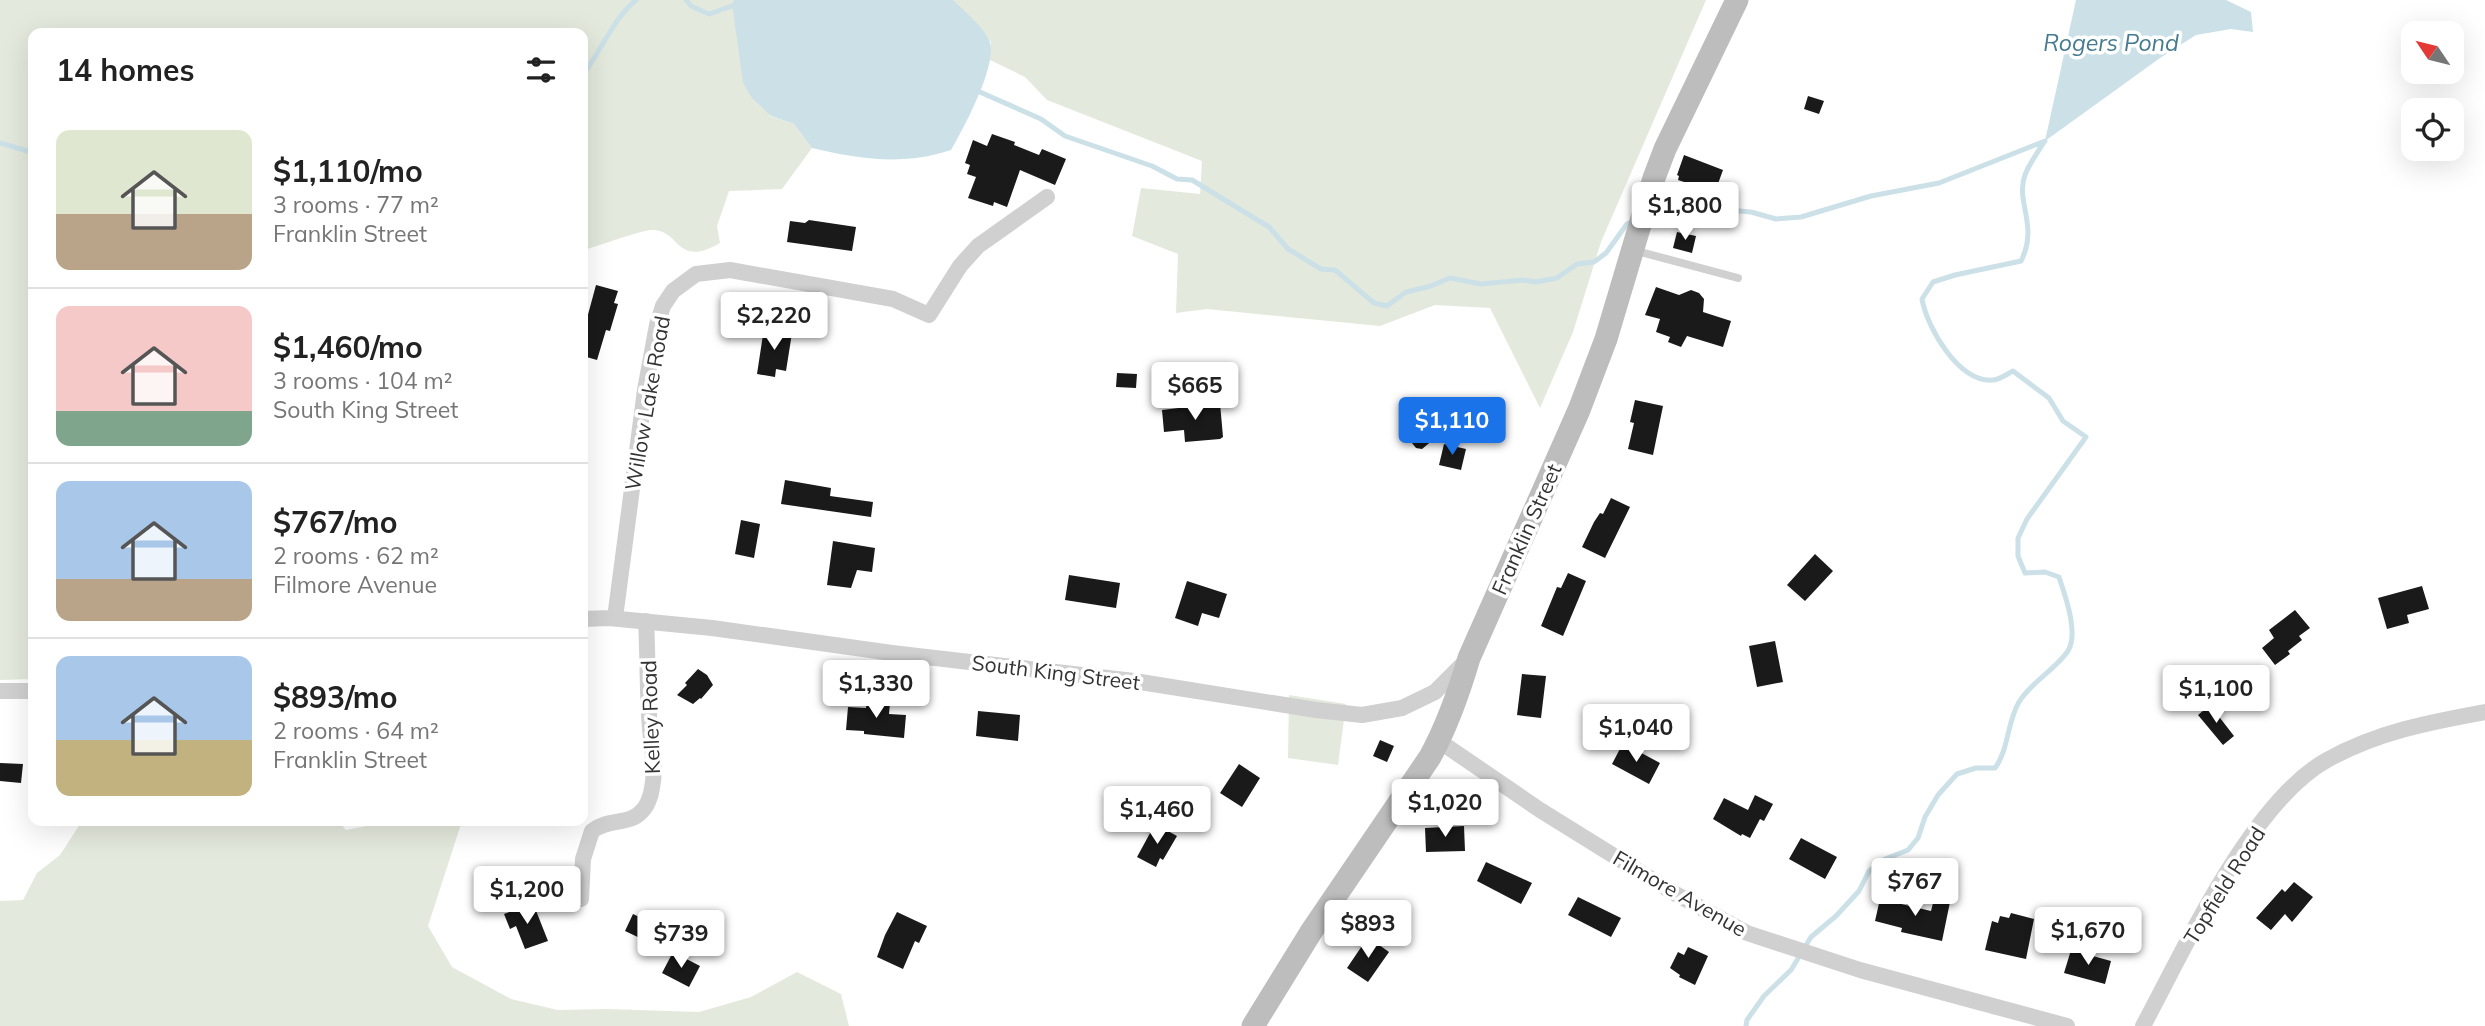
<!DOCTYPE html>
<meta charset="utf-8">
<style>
body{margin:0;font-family:Mulish,sans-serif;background:#f6f6f6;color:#222;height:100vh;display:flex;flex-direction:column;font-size:26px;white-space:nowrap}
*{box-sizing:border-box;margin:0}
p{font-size:23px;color:#767676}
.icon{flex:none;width:38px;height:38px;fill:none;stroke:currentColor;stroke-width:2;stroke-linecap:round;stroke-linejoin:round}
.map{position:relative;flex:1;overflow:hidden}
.side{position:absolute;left:28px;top:28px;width:560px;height:798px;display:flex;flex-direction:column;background:#fff;border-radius:14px;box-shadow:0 7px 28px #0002}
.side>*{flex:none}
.needle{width:46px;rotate:305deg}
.buttons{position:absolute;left:2401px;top:21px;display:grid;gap:14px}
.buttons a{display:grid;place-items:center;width:63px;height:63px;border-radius:14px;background:#fff;box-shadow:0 7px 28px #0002;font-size:35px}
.price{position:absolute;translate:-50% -60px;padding:0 16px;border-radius:7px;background:#fff;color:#222;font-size:23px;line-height:46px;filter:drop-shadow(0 2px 4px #0008)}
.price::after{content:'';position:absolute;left:50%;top:42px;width:21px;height:16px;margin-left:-10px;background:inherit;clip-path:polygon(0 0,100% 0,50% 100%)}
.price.on{background:#1a73e8;color:#fff}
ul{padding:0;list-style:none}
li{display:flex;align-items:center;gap:21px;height:175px;padding:0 28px}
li+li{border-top:2px solid #e0e0e0}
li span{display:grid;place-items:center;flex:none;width:196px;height:140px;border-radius:14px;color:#555}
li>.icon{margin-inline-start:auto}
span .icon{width:84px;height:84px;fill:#fffc;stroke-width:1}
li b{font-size:30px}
h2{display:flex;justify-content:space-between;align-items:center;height:84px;padding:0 28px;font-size:30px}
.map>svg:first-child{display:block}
.green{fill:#e4e9dd}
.water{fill:#cbe0e7}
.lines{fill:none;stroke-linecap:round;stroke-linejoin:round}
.stream{stroke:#cbe0e7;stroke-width:5}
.building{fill:#1a1a1a}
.lane{stroke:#d0d0d0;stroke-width:8}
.street{stroke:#d0d0d0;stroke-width:16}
.secondary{stroke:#bdbdbd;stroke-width:23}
.labels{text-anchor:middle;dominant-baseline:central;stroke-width:7;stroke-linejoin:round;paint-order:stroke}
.street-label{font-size:21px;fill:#333;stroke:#fff}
.water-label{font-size:23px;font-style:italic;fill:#457b90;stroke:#fff}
</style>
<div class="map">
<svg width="2485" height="1026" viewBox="0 0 2485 1026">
<rect width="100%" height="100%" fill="#fff"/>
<path class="green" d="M0,0H734L732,3L770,116L794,124L812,148L782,189L729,191L717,226L720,243C676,269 680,229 652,230C637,231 600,246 583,250V33H33V679L0,680Z
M953,0H1706L1601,242L1573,332L1540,408L1490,308L1435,305L1380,326L1207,309L1176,313L1178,254L1132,236L1141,188L1200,194L1202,161L1047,100L1025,77L990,60L991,42Z
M1289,695L1346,704L1338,765L1288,758Z
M82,821H338L346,830L391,821H462L428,926L452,967L511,999L558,1010L607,1009L699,1012L751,997L797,972L841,994L849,1026H0V901L23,900L37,873L60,855Z"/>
<path class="water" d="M734,0H953C965,12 981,24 989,40C1000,61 962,131 951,150C903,166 859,159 812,148L794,124L771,116L752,98L743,83L732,3Z
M2076,0H2226L2251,12L2253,32L2231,29L2196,35L2160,58L2045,141Z"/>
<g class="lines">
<path class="stream" d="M686,0L691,6L709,14L732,6L738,7
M583,75C601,51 613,19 636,0
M973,89L1041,119L1065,136L1152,166L1177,179L1192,180L1269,227L1288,249L1321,269L1335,270L1374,303L1387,306L1406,292L1428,287L1450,278L1481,284L1523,280L1536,282L1557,278L1577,264L1594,262L1606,253L1627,224L1634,221
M0,143L27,151H33
M1650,214L1659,210L1706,208L1751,212L1776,219L1801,217L1871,196L1939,183L2045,141
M1746,1026L1747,1020L1764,996L1791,970L1811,937L1836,916L1859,891L1869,871L1885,859L1908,850L1918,838L1925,817L1938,795L1957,774L1976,768H1995C2009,749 2007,722 2019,702C2031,682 2055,670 2068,651C2079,633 2065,595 2059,577L2045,572L2025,573L2018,556V538L2027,519L2086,437L2063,421L2049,398L2013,371C2007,374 1999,380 1993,380C1959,383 1927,328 1922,299L1933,282L1955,275L2021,261C2039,226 2015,201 2025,175C2029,164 2038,152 2044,142"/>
</g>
<path class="building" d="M1808,96L1824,101L1819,114L1804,109Z
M992,134L1015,142L1014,145L1039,155L1042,149L1066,159L1055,185L1020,170L1007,207L994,202L993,206L968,198L976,177L967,174L970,165L965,163L973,140L987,146Z
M1684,155L1723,170L1715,192L1678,180L1679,176L1677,175Z
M809,220L856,227L852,251L787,242L790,221L805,223Z
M1677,232L1696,236L1692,253L1673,248Z
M596,285L618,291L614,303L618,304L610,331L606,330L597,360L583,356V333Z
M1656,287L1679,295L1691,290L1699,293L1704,299L1703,312L1731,321L1723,347L1687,336L1681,347L1668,342L1670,337L1656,332L1660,319L1645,315Z
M764,328L792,333L786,371L776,369L775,377L757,374Z
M1117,373L1137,374L1136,388L1116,387Z
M1635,400L1663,406L1653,455L1628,449L1634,423L1630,422Z
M1220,403L1223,437L1220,439L1185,442L1184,430L1164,432L1162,410Z
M1431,414L1457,420L1422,449L1416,448L1412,443L1418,418L1429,421Z
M1444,444L1466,449L1461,470L1439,465Z
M785,480L831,488L830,496L873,502L871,517L781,504Z
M1611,498L1630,507L1605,558L1582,547L1594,522L1600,513L1603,514Z
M741,520L760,524L754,558L735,554Z
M833,541L875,548L872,572L857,570L851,588L827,585Z
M1815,554L1833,571L1805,601L1787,585Z
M1568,573L1586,581L1563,636L1541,626L1557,587L1561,588Z
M1069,575L1120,583L1116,608L1065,600Z
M1187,581L1227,594L1219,618L1202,613L1198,626L1175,618Z
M2422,586L2429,609L2407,615L2409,623L2387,629L2378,598Z
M2295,610L2310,628L2299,636L2302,640L2288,651L2290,654L2275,665L2262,648L2274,638L2269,630Z
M1775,641L1783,682L1757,687L1749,646Z
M698,669L707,675L713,685L701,699L700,698L693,704L677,695L687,685L685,683Z
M1522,674L1546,676L1541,718L1517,715Z
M867,700L890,702L889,714L906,715L904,738L864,734V731L846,730L848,707L866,708Z
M2210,705L2234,736L2223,745L2198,715Z
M978,711L1020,715L1018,741L976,736Z
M1380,740L1394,746L1387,762L1373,756Z
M1623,743L1660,763L1649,784L1612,764Z
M0,763L23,764L21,783L0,781Z
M1239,764L1260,778L1242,807L1220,793Z
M1755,795L1773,804L1764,821L1760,819L1750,838L1742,834L1741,836L1713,819L1724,798L1748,810Z
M1155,824L1177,836L1163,860L1160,858L1156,867L1137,857Z
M1464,826L1465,851L1426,852L1425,828Z
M1801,838L1837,857L1825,879L1789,859Z
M1486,862L1532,883L1521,904L1477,881Z
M2294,882L2313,897L2292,922L2285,914L2271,930L2256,918L2282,889L2285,892Z
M1578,897L1621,918L1611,937L1568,915Z
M1880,899L1931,911L1934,899L1950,902L1942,941L1901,932L1902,928L1875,921Z
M533,903L548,941L525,949L516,926L510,929L504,914Z
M897,912L927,926L919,943L915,941L903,969L877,957L885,935Z
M2011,913L2034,919L2026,959L1985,950L1992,921L1998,923L2000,916L2009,918Z
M633,914L652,923L644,940L625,931Z
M1368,937L1389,952L1368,982L1347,968Z
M1688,947L1708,956L1695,985L1679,977L1680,975L1670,968L1678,952L1684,955Z
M2071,950L2111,961L2105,984L2064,973Z
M673,952L700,966L689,987L662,973Z"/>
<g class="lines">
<path class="lane" d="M1633,250L1738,278"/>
<path class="street" d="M615,618L645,390L657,325L663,306L673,291L696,274L730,270L893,299L929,315L960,266L978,246L1047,197
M583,619L609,618L712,628L892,653L1134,681L1316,710L1362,715L1402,708L1435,692L1465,662
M0,691H33
M1439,741L1540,810L1672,892L1747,933L1860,970L2067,1026
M581,899L583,859L592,831C609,818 629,825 641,812C647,807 651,796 652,788C656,769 652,748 650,729C647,693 648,657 646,621
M2143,1026C2184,950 2251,802 2327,760C2377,732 2430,722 2485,712"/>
<path class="secondary" d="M1253,1026L1311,932L1430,757C1447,726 1459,692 1469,658L1579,410L1606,339L1654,178L1665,149L1737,0"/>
</g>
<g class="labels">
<g class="street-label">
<text transform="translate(647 403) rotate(-80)">Willow Lake Road</text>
<text transform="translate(1526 529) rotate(-66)">Franklin Street</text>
<text transform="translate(1056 672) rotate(7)">South King Street</text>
<text transform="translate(650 717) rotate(-92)">Kelley Road</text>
<text transform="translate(2224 885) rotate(-58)">Topfield Road</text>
<text transform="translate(1680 893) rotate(30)">Filmore Avenue</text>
</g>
<g class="water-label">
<text x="2111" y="42">Rogers Pond</text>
</g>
</g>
</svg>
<div class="buttons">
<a><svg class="needle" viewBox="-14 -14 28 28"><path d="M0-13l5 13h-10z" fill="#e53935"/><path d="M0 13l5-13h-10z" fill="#767676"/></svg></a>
<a><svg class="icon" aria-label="locate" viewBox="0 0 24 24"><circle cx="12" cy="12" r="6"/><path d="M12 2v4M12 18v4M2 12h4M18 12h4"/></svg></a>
</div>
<b class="price" style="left:1685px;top:242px">$1,800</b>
<b class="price" style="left:774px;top:352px">$2,220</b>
<b class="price" style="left:1195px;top:422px">$665</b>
<b class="price on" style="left:1452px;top:457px">$1,110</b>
<b class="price" style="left:876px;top:720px">$1,330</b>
<b class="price" style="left:2216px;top:725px">$1,100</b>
<b class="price" style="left:1636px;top:764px">$1,040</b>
<b class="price" style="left:1445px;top:839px">$1,020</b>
<b class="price" style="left:1157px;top:846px">$1,460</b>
<b class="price" style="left:1915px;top:918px">$767</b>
<b class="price" style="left:527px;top:926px">$1,200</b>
<b class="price" style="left:1368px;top:960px">$893</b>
<b class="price" style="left:2088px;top:967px">$1,670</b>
<b class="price" style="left:681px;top:970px">$739</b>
<section class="side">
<h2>14 homes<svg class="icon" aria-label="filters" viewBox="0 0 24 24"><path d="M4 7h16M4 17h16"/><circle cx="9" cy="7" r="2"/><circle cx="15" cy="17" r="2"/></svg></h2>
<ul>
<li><span style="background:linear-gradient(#dfe7d0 60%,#b9a48a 0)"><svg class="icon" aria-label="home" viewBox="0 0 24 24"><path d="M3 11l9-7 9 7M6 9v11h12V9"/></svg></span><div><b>$1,110/mo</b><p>3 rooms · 77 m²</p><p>Franklin Street</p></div></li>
<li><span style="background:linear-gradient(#f6c9c9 75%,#7fa58c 0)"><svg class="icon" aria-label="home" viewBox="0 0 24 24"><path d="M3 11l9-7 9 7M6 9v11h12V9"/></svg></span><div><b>$1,460/mo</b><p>3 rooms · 104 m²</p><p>South King Street</p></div></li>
<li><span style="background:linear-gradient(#a9c7e8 70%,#b9a48a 0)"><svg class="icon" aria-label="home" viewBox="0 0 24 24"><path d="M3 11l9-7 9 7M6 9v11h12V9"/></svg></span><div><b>$767/mo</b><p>2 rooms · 62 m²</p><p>Filmore Avenue</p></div></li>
<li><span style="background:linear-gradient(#a9c7e8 60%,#c2b280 0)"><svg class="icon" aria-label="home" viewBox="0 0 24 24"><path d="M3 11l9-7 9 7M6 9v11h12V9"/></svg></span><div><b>$893/mo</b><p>2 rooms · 64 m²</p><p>Franklin Street</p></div></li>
</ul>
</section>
</div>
